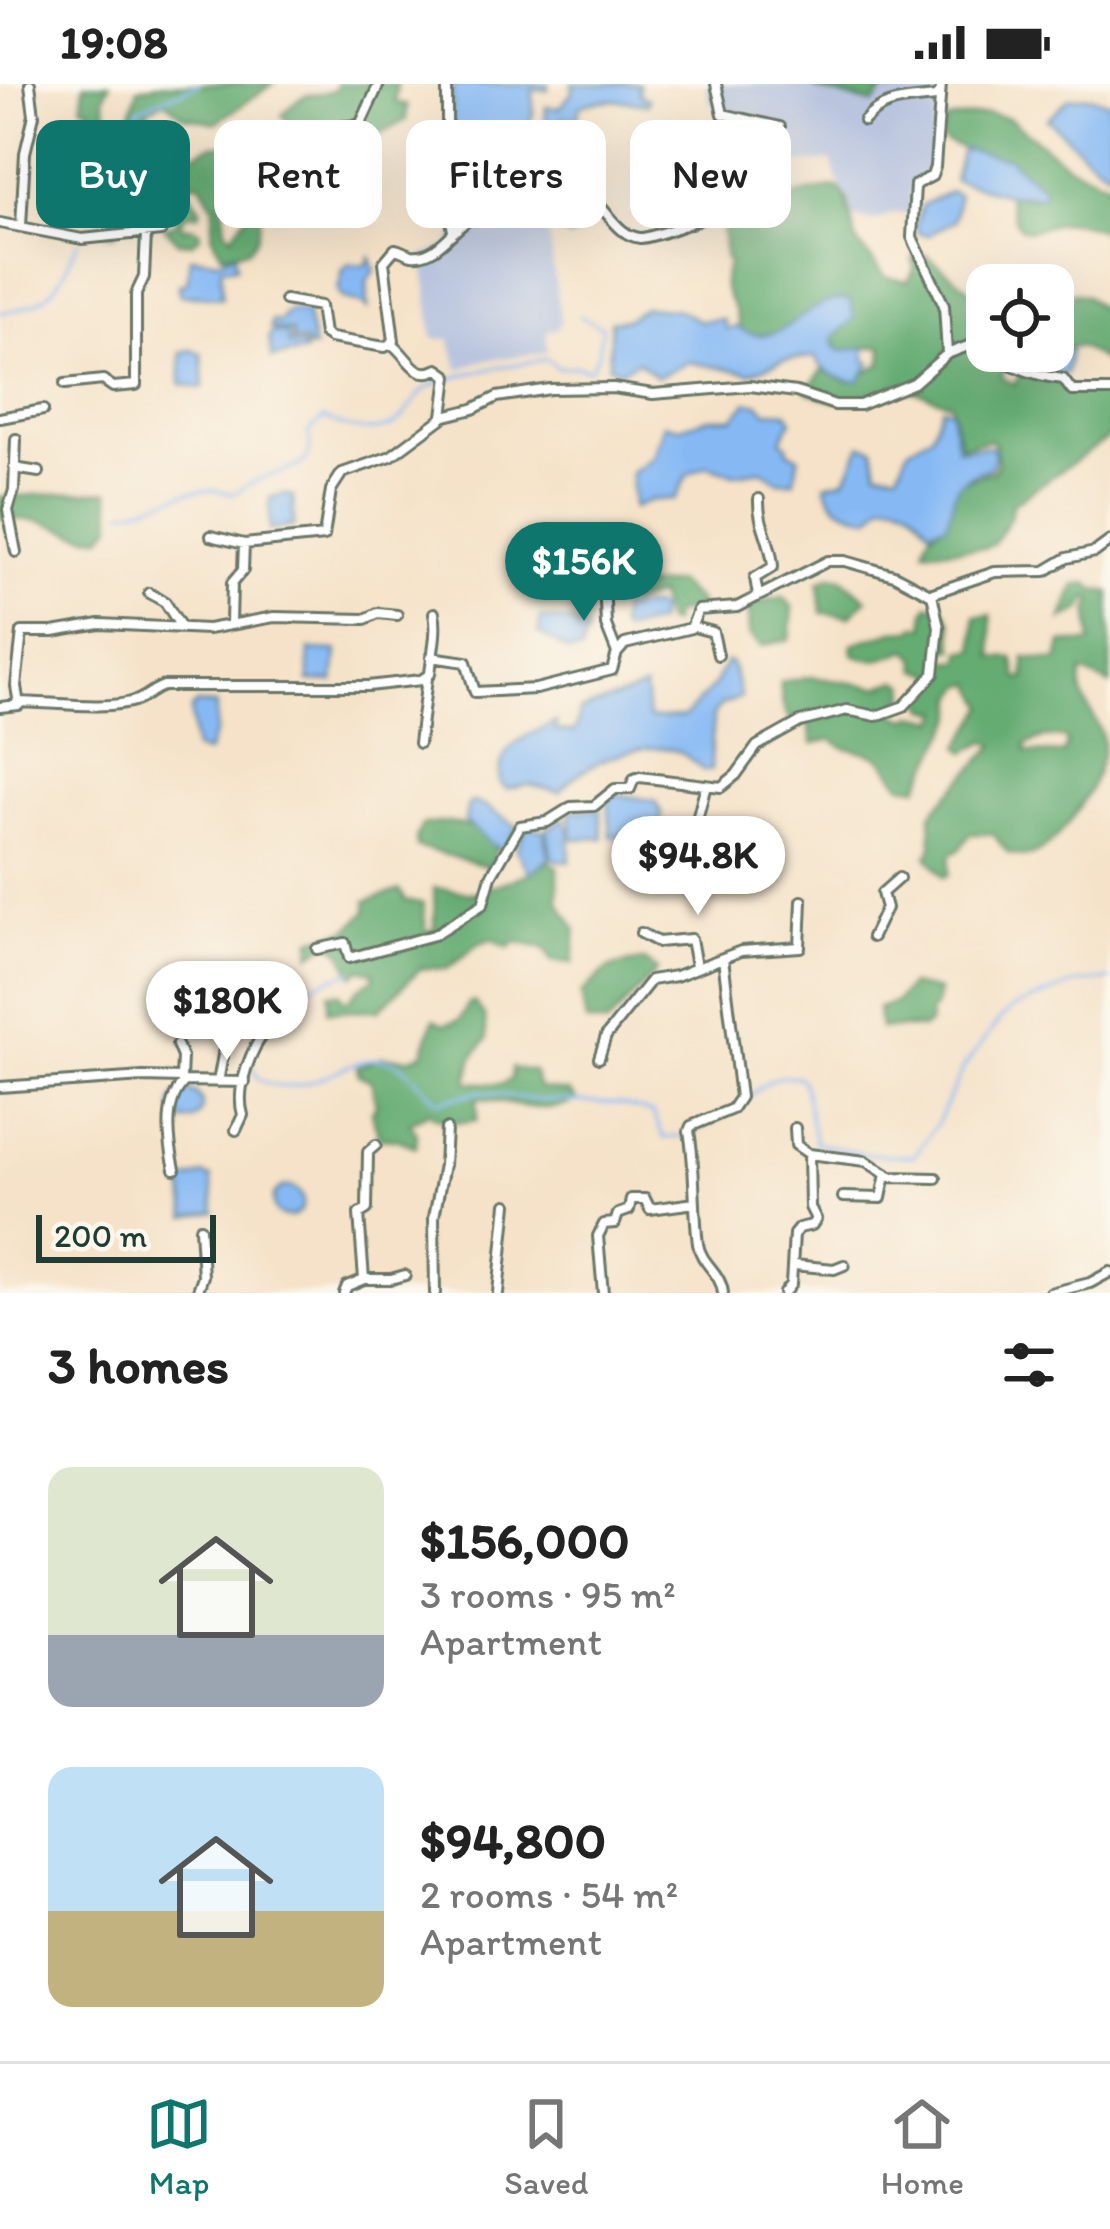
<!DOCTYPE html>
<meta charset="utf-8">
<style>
body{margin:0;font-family:Itim,sans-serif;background:#f2f2f2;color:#222;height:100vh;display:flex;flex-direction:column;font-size:45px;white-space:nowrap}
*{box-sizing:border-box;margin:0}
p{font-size:39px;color:#767676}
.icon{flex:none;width:66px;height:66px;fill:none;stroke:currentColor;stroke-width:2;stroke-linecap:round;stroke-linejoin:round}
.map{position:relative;height:1209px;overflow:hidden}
.panel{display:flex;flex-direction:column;background:#fff;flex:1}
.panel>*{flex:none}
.hud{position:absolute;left:36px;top:36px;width:1038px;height:108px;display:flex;gap:24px}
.buttons{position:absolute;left:966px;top:180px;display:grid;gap:24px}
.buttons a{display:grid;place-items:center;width:108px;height:108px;border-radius:24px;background:#fff;box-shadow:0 12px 48px #0002;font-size:60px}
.scale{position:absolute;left:36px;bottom:30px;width:180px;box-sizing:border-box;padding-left:12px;border:6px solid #1f3d34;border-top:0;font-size:33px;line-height:42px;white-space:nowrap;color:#1f3d34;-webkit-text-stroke:9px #fbf7ec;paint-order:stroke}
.price{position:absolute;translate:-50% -102px;padding:0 27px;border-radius:42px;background:#fff;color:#222;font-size:39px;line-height:78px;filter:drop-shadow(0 3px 6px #0008)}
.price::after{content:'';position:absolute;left:50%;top:72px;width:36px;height:27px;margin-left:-18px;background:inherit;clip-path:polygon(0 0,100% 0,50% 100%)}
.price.current{background:#0f766e;color:#fff}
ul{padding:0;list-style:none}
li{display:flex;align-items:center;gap:36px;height:300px;padding:0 48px}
li span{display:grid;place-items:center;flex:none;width:336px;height:240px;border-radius:24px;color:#555}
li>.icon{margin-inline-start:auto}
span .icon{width:144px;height:144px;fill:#fffc;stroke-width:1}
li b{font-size:51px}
h2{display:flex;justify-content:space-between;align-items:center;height:144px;padding:0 48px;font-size:51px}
.chip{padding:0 42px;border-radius:24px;background:#fff;box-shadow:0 12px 48px #0002;font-size:42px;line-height:108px}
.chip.current{background:#0f766e;color:#fff}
.status{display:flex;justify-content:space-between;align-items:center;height:84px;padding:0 60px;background:#fff;direction:ltr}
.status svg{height:33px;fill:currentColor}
.tab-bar{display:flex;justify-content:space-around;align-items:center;height:168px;border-top:3px solid #e0e0e0;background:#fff;font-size:33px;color:#767676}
.tab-bar a{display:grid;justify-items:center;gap:6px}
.tab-bar .current{color:#0f766e}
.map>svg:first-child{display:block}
.industrial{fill:#b9c5de}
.forest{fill:#65ac72;stroke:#427453;stroke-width:3;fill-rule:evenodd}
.water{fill:#86b9f4;stroke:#527b94;stroke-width:3}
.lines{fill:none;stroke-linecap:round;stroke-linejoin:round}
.stream{stroke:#86b9f4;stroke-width:3}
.street-casing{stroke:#6a7768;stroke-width:14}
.street{stroke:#fff;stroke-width:8}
</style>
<div class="status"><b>19:08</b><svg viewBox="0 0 49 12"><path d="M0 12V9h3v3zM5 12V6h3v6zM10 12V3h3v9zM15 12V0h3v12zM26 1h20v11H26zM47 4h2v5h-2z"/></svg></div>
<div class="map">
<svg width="1110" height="1209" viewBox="0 0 1110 1209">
<rect width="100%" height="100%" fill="#fbf7ec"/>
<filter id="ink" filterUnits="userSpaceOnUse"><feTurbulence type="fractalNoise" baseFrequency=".00833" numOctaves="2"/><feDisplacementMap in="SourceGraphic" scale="24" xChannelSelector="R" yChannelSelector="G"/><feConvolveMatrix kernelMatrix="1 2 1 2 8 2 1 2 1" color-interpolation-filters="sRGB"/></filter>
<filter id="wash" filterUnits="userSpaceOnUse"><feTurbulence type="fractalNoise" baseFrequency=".004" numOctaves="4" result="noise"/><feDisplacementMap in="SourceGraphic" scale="48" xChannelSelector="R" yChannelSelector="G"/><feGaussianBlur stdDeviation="2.7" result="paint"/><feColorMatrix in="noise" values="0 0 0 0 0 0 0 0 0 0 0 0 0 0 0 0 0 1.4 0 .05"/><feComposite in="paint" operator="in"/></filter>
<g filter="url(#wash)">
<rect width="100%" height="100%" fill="#f5e2c8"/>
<path class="industrial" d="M706,0H816V5L897,7L938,4L931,89L911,102L910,130L894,129L876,137L851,134L831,77L797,80L780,75L771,56L774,43L720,31L709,17Z
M544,123L561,238L557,245L547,247V268L480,277L459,286L450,255H433L423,171L449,161L458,143L477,133Z"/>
<path class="forest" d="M84,0H110L104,13L107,31H113V54H104L102,49L78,48V30L87,31L90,24L82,21Z
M167,0H273L216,39L184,32L165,17L148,25L142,67L191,71L211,62L241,60L250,74L243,80L241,106L255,109C263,124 262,152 249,165L222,170L212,152L214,122L201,100L193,98L186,104L201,124L199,130H187L181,138L184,144L192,142L200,147V152L193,159L178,158L164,143L175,140L179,89L124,86L119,97L115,150L105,149L109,134L111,84L125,74L132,43L130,33L138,4ZM222,112L245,119L247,130L232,152L226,145Z
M336,0H397L395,18L407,22L406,36L373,54H361L360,44L347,42L349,53L333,54L329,67L307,61L282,31C313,0 303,17 336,6Z
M816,0H898L897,7L884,6L873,20L816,5Z
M988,30L1009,34L1069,82L1110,99V149C1099,145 1083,139 1072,138C1035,136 1019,172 1007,110L1036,114L1043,105C1011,70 982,75 943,57L941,50L947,36Z
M832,103L839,105L847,116L856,156L885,193L908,197L914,186L913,174L926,171L975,209L984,232L978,237L974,257L1006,279L1001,293L1015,300L1021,286L1059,298L1066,306L1110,309V353L1012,420L1010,434L994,459L984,464L925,466C926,450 931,446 946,440L958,399L993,387L998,378L995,360L989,356L960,362L951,319C929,314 924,306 898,306C888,305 881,312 871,315C848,323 829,316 807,307L822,286L848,298L882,279L883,262L840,267L833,254L802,233C787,249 760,255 739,246C738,213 713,213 729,179L725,175L722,138L756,125L773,127L797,111Z
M1053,205L1086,212L1110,233V281L1080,263H1053Z
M109,407L113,440L102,453C73,452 67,444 42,438C29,434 14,436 0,435V413Z
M618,489L648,502L677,499L700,519L692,526L673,530L672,540L665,539L658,511L635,519L610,517L607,496Z
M831,492L842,494L867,515L850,532L822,529L819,498Z
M1087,499L1095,505L1110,508V601L1082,588C1074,618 1100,630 1103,658C1106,688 1059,768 1027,772C1021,773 1014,770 1008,769L993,750H970L960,765L950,770L949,790L944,793L927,772L932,764L931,729L995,661L986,657L966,668L960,662L986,622L974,599L964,602L956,612V632L918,703L902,701C895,694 889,681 881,675C865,663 845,670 832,655L813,660L808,639L791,638L783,622L780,598L812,593L878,603L897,596L906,600L907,612L888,626L907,635L914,631L937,636L941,628L927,625L920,613L935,593L932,589L918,586L916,573L907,566C886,574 877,581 853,570L852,560L894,547L912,546L918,541L925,543V528L929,521L944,524L952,538L954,565L940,567V577H961L962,567L975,566V532L991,531L993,573L1013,574L1018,595H1025V574L1058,577L1062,559H1091L1089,527L1093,515L1088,514L1081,526L1062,536L1075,501ZM1045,653L1065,654L1067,660L1063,670L1027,668L1026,661Z
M784,513L793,524L790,555L761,562L749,551L748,520Z
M447,738L472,743L497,764L490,783L417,763L416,755L422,741Z
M548,777L558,783V816L576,845L573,879L552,877L544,864L515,858L509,864L491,855L477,861L447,885L421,884L379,926L328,927L329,909H341L343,916H349L359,904L374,895V888L360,885L353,891L340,865L329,859L311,870L312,855L347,846L367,827L366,817L400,806L406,817L423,819L426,848L435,844L434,804L474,809L530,789Z
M644,877L657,886L607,941L586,938L581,910C611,883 601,883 644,877Z
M910,901L938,907L935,923L929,929L930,938L924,944H880L878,924L895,919Z
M474,918L485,933L487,955L473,973L467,998L502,1000L511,995L512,984L533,987L539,1004L569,1008L576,1016C550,1033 507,1018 477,1014V1036C462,1039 441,1040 429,1028L410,1039L417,1049L416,1063L397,1055L380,1054L371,1029L376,1021L371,997L359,991L357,983L381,973L411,974L423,969L434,935L445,940L460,936L469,919Z"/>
<path class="water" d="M452,0H549L547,6L533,5V30L526,47C506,56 470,65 452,52Z
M572,0H639V10L649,16L647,20C626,16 598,14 580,22L578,33L561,34L557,47L545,45L546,23L560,24L573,7Z
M1090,12L1110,19V87C1088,79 1067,50 1047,35L1069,14Z
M534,59L537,66L554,65L555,81H533L524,93L510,100L499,123L471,127L469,112H460L461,137L456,138L451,106L458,96L454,90L458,74L489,68L501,75L525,60Z
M962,65L1008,74L1044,105L1041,112L1007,110L954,96Z
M151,93L167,95L170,115L161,134L147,132C142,119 140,103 151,93Z
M951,107L958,111L954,136L929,151L920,150L915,143L922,121Z
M591,119L594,124L590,138L579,140L576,150L569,153L562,148L560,132L575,131L581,121Z
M231,170L235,171L237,182L221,184L222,213L180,211L179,201L187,198L190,173L221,176Z
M370,173L375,186L367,197L368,225L363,220L342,214L338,206L343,185L349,180L367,181Z
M836,216H850L854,234L833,254L834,261L840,267L865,263L866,276L871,279L859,297C842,298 821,287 815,273L783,276L751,289L688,278L657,293L638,277L621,286L609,282L611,237L627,235L645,223L679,226L700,237L723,235L726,245L737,243C778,270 801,221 836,216Z
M289,226L306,228L314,264H308L306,258L292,257V248L270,244L272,237L279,238Z
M273,248L287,249L289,261L304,262L305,268L272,274L269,252Z
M1053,264L1070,267L1066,290L1043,289L991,267Z
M191,266L202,270L204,302L200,304L181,300V268Z
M748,318L759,320L766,327L787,328L792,336L781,356L788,361V367L799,373L794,397H778L762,386L734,390L707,381L687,391L675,415L652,416L633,424L631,389L653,373L664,340L680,343L709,334H733Z
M942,323L951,325L957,365L992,362L995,373L990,384C948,398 959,404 946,440L930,445C917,428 907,413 883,419L870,433C847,427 832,425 825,400L846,395L861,361L874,364L878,386L898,388L909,364L931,351Z
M284,410L293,413L294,442L270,446V414Z
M651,522L659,525L657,539L623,547L619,543L621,525Z
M540,534L571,538L587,548L581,567L569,568L539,549Z
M309,566L337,567L334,598L309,597Z
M726,578L731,579L741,613L721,621L713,631L711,686L704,687C697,681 689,673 681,669C647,652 578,680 560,708L529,701L507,705L500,700C496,661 525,653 556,638V647L575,648L580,627L645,604L648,635L684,633L715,600Z
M197,620L216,621V647L207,669L194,666L191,626Z
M617,710L656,717L662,730L658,746L611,753L608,713Z
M472,718C488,721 502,734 517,742L505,765L492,761L465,737L468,721Z
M576,726H600L603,754L573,755L570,729Z
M564,734L569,745L570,778L552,775L547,745Z
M527,742L544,747L549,774L530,789L516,766Z
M172 1022a15 15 0 1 1 30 0a15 15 0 1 1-30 0Z
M203,1091L211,1094L215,1128L187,1133L183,1098Z
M273 1118a15 15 0 1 1 30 0a15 15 0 1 1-30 0Z"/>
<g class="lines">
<path class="stream" d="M83,150L105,145L114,138L115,99L121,84L134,70L138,25L198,0
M0,229C54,219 57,205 78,158
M123,427C161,424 188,396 233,410C244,404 256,395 269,392C292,385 319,381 308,348L324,334C345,345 384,355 403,333C413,321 419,306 435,300C471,286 510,282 547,275L558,284L576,282L589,286L598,271L602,243L580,232
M272,941L283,916H299L311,901L353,887
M252,981L258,995C311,1023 353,959 395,978C412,986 423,1006 438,1017L479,1008L540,1016L620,1020L653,1029L664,1054L685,1052
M736,1024C757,1009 769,987 798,993L803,997L815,1058L863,1070L914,1072L935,1042L964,983L1002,933L1013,924L1077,899L1110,896
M694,1048L723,1033"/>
</g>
</g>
<g filter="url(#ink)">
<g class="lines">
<defs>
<path id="street" d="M447,0V115L453,147
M716,0L723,30L780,43
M864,37C884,14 907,17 935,13L940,9
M245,80L280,67L301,45L360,41L379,0
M0,139L82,155L161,147
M21,142L25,69L34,31L30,0
M285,216L320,222L324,250L330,254L385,263L394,257L384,178L395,165C401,166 406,170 412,171C439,174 454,141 475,132C494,123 577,113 596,118C610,131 620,152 640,154C653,155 765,112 775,102C784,94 784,86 784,76
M392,260C409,273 415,297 438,285L448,292L443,332
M947,270L976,259C1000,278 1032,292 1063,295L1072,307H1110
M65,300L103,296L113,303L136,301V210L144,193L146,150
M0,334L43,326
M14,384L39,388
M211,452L244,460L324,452L331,406L342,389L391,372L445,332L473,325L497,313L550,305L613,304L653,310L750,302L796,308L835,321H860L914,299L947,270L944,221L912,153L915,101L932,92L935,83L941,0
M16,468L8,426L14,406L16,355
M561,500L604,496L606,541L617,569
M149,509L165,518L181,543
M758,511L755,494L773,483C772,457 758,442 759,415
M231,539L232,499L243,486L244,460
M694,543L713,548L718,571
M431,573L466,578L475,608L536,605L612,586L617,569L625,560L691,544L698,526L737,523L828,477H845L894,491L930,510L995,488L1045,487L1067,474L1095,468L1110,457
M17,618C51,618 107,627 138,616C148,612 153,605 164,602H368L421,596L430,590C432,570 438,547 434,529
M0,623L19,621L16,602L22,548H53L100,540L208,545L274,533L365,535L378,529L397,531
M419,659L427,594
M706,701L697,736L696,763L725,775L730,791
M641,849L658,858L691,855L696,882
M872,853L886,824L882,809L899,794
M317,865L345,859L349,874L434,851L483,820L491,792L520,742L547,738L571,723L594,722L615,705H630L634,695L640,693L721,703L736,691L757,662L800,638L847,626L876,632L904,622L934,590L939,543L932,510
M599,974L606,952L651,896L676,892L741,867L800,863L802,817
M182,997L245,998
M218,998L227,949
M0,1003L143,993L181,994L182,973L177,961
M795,1044L796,1061L809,1070L866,1077L890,1093L936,1094
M236,1046L243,1031C235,1004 251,964 269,942
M175,1085C169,1059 163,1020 183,999
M843,1113L881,1114L886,1090
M794,1181L834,1185L844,1181
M364,1195H391L405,1191
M197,1209L203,1192L200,1144
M344,1209L347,1202L364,1195L359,1130L367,1125L368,1068L376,1061
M435,1209L434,1133L444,1081L446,1045
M498,1209L507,1120
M603,1209L598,1152L604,1140L615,1139L618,1130L629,1126L631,1115H645L650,1125L695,1119
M723,1209C721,1188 701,1180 698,1160C693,1122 696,1085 689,1047L691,1042L732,1025L740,1013L723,874
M784,1209L791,1200L794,1150L799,1144L812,1141L816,1135L810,1123L809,1070
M1050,1209L1090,1199L1110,1188"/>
</defs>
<use href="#street" class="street-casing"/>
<use href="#street" class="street"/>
</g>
</g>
</svg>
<div class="buttons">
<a><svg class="icon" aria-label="locate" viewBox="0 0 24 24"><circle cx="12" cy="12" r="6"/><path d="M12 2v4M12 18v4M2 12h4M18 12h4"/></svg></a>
</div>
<div class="scale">200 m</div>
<b class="price current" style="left:584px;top:540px">$156K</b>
<b class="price" style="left:698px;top:834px">$94.8K</b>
<b class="price" style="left:227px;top:979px">$180K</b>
<div class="hud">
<a class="chip current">Buy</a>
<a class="chip">Rent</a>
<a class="chip">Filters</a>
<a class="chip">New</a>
</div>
</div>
<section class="panel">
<h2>3 homes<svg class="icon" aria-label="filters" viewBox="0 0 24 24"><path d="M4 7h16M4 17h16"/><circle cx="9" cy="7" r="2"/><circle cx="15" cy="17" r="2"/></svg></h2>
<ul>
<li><span style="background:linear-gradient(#dfe7d0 70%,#9aa5b1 0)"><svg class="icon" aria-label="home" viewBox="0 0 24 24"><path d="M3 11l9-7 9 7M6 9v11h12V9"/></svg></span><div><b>$156,000</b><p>3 rooms · 95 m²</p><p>Apartment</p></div></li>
<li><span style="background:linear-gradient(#bfe0f5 60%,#c2b280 0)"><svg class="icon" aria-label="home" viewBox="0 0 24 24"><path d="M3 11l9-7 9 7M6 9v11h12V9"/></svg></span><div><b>$94,800</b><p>2 rooms · 54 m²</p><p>Apartment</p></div></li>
</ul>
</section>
<nav class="tab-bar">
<a class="current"><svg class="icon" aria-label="map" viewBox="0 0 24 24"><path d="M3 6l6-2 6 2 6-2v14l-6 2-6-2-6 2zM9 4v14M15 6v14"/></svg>Map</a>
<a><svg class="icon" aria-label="saved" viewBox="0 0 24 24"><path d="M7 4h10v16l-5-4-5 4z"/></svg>Saved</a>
<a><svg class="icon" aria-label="home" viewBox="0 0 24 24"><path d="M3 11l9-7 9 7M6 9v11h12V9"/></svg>Home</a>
</nav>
